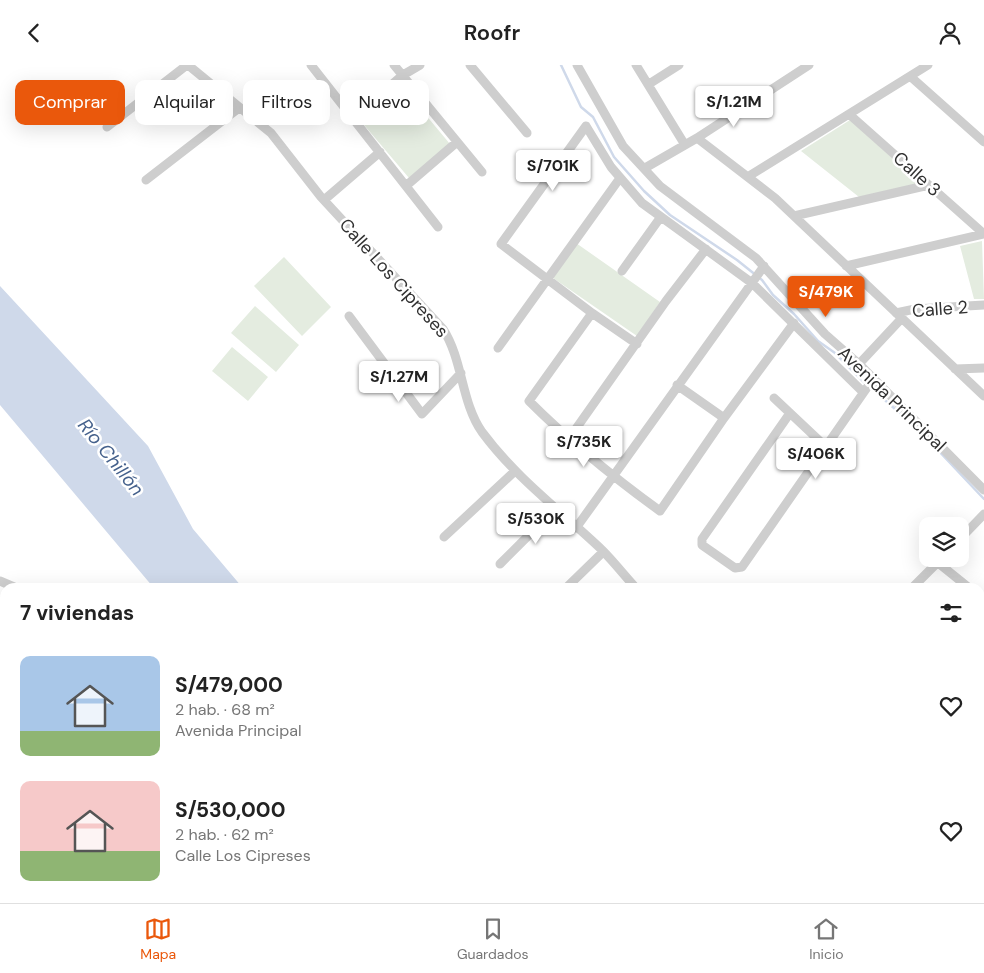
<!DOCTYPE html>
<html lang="es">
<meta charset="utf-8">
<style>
body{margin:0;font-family:"DM Sans",sans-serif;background:#f6f6f6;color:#222;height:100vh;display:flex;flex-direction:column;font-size:19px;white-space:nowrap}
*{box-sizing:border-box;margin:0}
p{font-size:16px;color:#767676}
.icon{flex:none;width:28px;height:28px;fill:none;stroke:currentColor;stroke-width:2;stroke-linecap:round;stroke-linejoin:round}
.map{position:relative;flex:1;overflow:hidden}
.sheet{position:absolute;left:0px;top:518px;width:985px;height:321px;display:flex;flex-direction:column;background:#fff;border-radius:15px 15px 0 0;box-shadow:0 5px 20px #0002}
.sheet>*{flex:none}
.banner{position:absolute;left:15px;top:15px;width:500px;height:45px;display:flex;gap:10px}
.controls{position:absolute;left:919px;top:452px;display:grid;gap:10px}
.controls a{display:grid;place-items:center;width:50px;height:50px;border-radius:10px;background:#fff;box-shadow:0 5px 20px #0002;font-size:25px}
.price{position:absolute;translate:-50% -42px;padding:0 11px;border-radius:5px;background:#fff;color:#222;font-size:16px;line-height:32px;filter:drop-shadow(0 1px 2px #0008)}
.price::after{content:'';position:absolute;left:50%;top:30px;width:15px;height:11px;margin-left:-8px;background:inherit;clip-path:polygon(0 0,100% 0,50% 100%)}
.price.selected{background:#ea580c;color:#fff}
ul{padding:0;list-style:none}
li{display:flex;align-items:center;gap:15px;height:125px;padding:0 20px}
li span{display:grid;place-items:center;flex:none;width:140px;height:100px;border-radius:10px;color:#555}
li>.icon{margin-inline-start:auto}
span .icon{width:60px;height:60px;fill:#fffc;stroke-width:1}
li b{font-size:21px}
h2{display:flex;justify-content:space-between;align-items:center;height:60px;padding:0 20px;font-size:21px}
.tag{padding:0 18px;border-radius:10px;background:#fff;box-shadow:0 5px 20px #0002;font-size:18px;line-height:45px}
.tag.selected{background:#ea580c;color:#fff}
header{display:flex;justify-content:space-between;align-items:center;height:65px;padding:0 20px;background:#fff;font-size:22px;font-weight:600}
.menu{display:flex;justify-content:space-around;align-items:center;height:70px;border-top:1px solid #e0e0e0;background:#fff;font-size:14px;color:#767676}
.menu a{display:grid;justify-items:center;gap:2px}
.menu .selected{color:#ea580c}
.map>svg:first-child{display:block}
.green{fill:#e4ece0}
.water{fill:#cfd9ea}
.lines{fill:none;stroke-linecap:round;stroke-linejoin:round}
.stream{stroke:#cfd9ea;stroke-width:2.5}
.street{stroke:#cecece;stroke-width:9}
.labels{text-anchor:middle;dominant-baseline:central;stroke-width:5;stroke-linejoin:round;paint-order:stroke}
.street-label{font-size:18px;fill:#313131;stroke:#fff}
.water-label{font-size:19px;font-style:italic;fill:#45618c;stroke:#fff}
</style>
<header><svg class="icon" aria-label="back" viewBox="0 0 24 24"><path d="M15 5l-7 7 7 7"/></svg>Roofr<svg class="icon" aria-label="person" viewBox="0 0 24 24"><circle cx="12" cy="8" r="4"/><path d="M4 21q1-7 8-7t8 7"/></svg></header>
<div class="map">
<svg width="984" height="838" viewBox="0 0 984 838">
<rect width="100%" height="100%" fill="#fff"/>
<path class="green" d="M400,19L450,79L409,113L359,54Z
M850,55L920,118L859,132L801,86Z
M982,176L984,234H974L960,181Z
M576,178L660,237L637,271L553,213Z
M284,192L331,242L302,271L254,221Z
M255,241L299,280L276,307L231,268Z
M232,282L268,312L248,336L212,306Z"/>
<path class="water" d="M0,221L148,381L193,464L242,522H153L0,340Z
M449,834H528L532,838H452Z"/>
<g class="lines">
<path class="stream" d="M561,0L581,42L593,52L614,92L644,126L670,150L737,195L762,215L773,230L794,249L818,276L835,288L866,319
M870,322L911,358
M919,365L984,434"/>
<path class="street" d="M188,0L271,68L321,132L443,264C463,295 461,337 482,367C516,413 561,446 602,485C614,497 624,510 635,522
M311,0L438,162
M394,0L482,107
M470,0L527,68
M577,0L623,81L660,121L756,193L825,269L859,299L984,425
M636,0L685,80
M911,12L984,77
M649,19L679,0
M850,50L984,169
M353,53L403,10L420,0
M107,62L187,0
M697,73L775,133L984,331
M645,103L697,73L809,0
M749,111L928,0
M146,115L239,43
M407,120L457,77
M324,135L380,87
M794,151L929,120
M846,201L984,169
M622,206L660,153
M592,248L529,336C570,377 613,412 660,446L724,353L794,258
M896,248L915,244L984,240
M349,251L422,349L461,308
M637,279L592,248L501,179L586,61L611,102L642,138L752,218L863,327
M498,283L620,113
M859,299L902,253
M955,304L984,303
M677,320L724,353
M774,333L825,381
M790,348L702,474V480L735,503L742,502L873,314
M568,375L666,236L706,184
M576,463L764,201
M444,472L514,407
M960,474L984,449
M937,497L968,522
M500,499L555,444
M0,516L14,522
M567,522L603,487
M913,522L941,494
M980,533L984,536
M980,569L984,565
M0,596L5,599
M980,647L984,643
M0,653L5,657
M0,778L5,792
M980,798L984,794
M980,802L984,807
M22,834L24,838
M75,834L78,838
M134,834L136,838
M323,834L325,838
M923,834L927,838
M153,838L158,834
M246,838L251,834"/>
</g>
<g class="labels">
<g class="street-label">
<text transform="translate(917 109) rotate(42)">Calle 3</text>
<text transform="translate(394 213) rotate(48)">Calle Los Cipreses</text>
<text transform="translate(940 244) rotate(-4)">Calle 2</text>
<text transform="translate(892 334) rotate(44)">Avenida Principal</text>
</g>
<g class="water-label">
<text transform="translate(111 392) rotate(51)">Río Chillón</text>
</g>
</g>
</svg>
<div class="controls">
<a><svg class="icon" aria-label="layers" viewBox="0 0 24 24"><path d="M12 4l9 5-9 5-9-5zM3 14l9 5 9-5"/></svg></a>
</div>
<b class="price" style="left:734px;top:63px">S/1.21M</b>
<b class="price" style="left:553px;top:127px">S/701K</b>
<b class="price selected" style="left:826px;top:253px">S/479K</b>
<b class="price" style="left:399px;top:338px">S/1.27M</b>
<b class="price" style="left:584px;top:403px">S/735K</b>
<b class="price" style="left:816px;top:415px">S/406K</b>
<b class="price" style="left:536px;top:480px">S/530K</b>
<div class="banner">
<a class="tag selected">Comprar</a>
<a class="tag">Alquilar</a>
<a class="tag">Filtros</a>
<a class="tag">Nuevo</a>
</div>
<section class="sheet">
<h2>7 viviendas<svg class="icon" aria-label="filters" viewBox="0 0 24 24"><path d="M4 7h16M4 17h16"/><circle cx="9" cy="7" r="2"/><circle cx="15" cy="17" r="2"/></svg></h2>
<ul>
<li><span style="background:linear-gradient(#a9c7e8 75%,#8fb573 0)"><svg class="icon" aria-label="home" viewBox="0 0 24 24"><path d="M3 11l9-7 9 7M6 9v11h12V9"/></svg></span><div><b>S/479,000</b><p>2 hab. · 68 m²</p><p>Avenida Principal</p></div><svg class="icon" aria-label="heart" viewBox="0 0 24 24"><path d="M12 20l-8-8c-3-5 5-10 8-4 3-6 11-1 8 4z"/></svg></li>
<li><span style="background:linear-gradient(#f6c9c9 70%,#8fb573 0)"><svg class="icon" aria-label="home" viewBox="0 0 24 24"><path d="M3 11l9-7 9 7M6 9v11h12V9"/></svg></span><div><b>S/530,000</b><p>2 hab. · 62 m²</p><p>Calle Los Cipreses</p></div><svg class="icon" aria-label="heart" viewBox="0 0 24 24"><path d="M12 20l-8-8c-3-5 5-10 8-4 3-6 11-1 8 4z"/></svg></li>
</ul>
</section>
</div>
<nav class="menu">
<a class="selected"><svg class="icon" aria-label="map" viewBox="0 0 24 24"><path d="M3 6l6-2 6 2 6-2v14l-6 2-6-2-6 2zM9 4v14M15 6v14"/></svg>Mapa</a>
<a><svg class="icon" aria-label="saved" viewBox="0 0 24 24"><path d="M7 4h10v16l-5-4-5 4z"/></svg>Guardados</a>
<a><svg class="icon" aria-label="home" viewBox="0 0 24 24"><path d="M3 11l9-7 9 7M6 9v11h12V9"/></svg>Inicio</a>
</nav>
